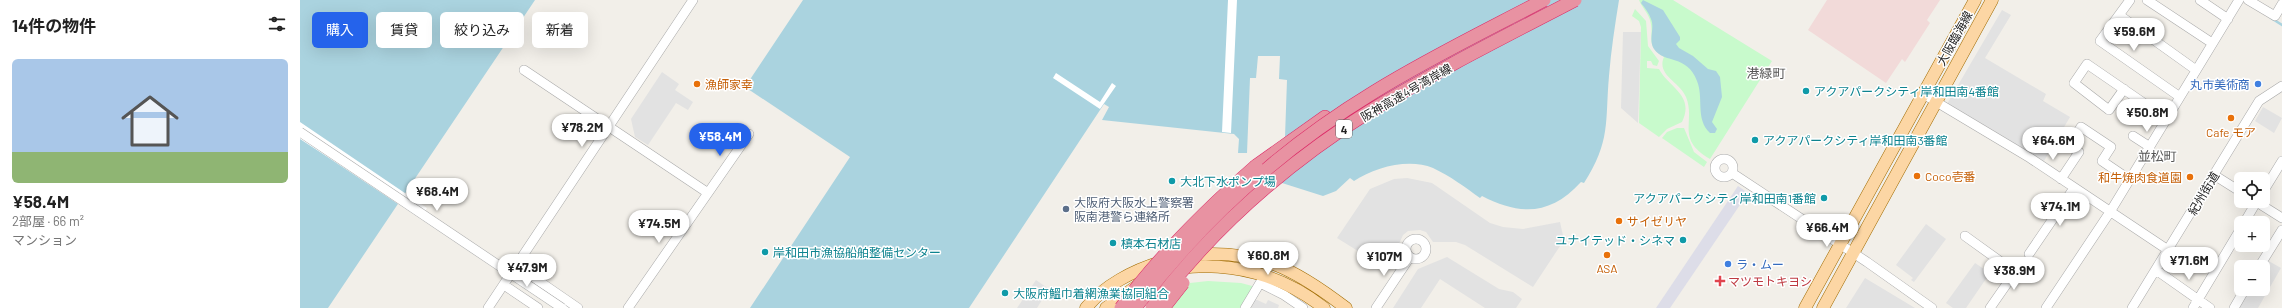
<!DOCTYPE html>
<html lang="ja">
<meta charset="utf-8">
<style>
body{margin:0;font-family:Barlow,"Noto Sans JP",sans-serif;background:#f2f2f2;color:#222;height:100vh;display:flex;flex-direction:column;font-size:15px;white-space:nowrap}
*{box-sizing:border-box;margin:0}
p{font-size:13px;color:#767676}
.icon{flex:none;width:22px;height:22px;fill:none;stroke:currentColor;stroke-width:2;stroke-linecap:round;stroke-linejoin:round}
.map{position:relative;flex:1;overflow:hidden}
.drawer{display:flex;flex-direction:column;background:#fff;width:300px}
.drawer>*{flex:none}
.guide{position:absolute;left:12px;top:12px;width:380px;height:36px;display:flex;gap:8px}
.tools{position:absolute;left:1934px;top:172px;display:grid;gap:8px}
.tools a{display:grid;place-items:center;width:36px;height:36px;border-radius:6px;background:#fff;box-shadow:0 4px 16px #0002;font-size:20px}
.price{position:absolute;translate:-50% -34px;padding:0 9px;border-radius:14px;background:#fff;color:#222;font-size:13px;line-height:26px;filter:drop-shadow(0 1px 2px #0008)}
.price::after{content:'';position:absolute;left:50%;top:24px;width:12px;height:9px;margin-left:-6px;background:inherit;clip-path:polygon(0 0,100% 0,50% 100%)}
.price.current{background:#2563eb;color:#fff}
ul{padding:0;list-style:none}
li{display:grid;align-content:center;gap:8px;height:212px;padding:0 12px}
li span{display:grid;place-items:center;height:124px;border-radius:6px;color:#555}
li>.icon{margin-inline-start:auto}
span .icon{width:72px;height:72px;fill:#fffc;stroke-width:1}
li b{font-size:17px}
h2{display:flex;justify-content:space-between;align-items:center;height:48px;padding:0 12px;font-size:17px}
.pill{padding:0 14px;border-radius:6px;background:#fff;box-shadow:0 4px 16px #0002;font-size:14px;line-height:36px}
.pill.current{background:#2563eb;color:#fff}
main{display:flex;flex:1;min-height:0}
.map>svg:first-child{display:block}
.commercial{fill:#f2dad9}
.park{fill:#c8facc}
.parking{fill:#e2e2e2}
.plaza{fill:#dddde8}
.water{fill:#aad3df}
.pier{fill:#fff}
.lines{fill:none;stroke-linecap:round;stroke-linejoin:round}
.stream{stroke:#aad3df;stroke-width:2.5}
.minor-casing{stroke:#a9a9a9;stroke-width:10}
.major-casing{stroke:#a06b00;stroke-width:13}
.highway-casing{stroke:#dc2a67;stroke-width:14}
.minor{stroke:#fff;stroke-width:9}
.major{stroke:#fcd6a4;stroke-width:12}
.highway{stroke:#e892a2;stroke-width:13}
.minor-bridge-casing{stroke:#a9a9a9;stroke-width:10;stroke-linecap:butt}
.highway-bridge-casing{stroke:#dc2a67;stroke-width:14;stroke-linecap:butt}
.minor-bridge{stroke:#fff;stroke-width:9}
.highway-bridge{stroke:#e892a2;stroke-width:13}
.food-dot{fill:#e8710a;stroke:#fff;stroke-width:1.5}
.shop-dot{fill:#3f7fe0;stroke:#fff;stroke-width:1.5}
.culture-dot{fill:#0f9aa8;stroke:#fff;stroke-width:1.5}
.service-dot{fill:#5c6f8a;stroke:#fff;stroke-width:1.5}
.health-dot{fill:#e0444e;stroke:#fff;stroke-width:1.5}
.labels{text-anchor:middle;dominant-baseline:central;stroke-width:3;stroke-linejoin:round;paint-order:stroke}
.shield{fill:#fff;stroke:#646464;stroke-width:1}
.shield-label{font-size:11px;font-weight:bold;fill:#222}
.street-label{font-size:12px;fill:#222;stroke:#fff}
.food-label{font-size:12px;fill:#c56008;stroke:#fff;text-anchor:start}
.shop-label{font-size:12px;fill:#366cbe;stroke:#fff;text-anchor:end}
.culture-label{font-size:12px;fill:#0d838f;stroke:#fff;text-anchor:start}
.service-label{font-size:12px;fill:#4e5e75;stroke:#fff;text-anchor:start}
.health-label{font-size:12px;fill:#be3a42;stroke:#fff;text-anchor:start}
.neighbourhood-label{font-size:13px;fill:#555;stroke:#fff}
</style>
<main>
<section class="drawer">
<h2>14件の物件<svg class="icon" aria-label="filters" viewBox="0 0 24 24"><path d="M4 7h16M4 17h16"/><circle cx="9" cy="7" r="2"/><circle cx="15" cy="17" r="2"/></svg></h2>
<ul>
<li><span style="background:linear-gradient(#a9c7e8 75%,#8fb573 0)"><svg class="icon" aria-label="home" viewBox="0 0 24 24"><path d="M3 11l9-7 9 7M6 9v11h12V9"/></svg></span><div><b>¥58.4M</b><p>2部屋 · 66 m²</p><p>マンション</p></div></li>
</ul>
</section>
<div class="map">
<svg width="1982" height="308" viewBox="0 0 1982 308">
<rect width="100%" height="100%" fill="#f2efe9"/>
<path class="commercial" d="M1527,0H1640L1627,20L1630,23L1605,62L1602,59L1586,83L1508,30Z"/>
<path class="park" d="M1339,0H1373L1472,61L1410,159C1375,139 1396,122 1386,97C1380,82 1356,75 1364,57C1344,45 1355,37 1350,20C1348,13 1341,6 1339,0Z
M1335,9L1346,21L1348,46L1359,61L1357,66L1353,65L1351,61H1347V68L1359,69C1369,88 1395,95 1382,122L1367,129L1359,137L1339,123L1341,27L1339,21L1332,16Z
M1377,128H1384L1394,152L1407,162L1404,167L1362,138L1367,132Z
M908,281L941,283L956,287L943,308H870L890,283Z"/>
<path class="parking" d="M1702,10L1711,15L1685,58L1746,94L1743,101L1770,117L1744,161L1647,104Z
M1323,32H1341L1338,123L1321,108Z
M362,72L379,84L375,90L393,102L388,110L376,103L348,145L335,137L331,119Z
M1963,107L1982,118L1974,133L1955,121Z
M1107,178L1132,183L1190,223L1203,227L1223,229L1260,222L1264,240L1233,287L1165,245L1156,242H1133L1126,232L1120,230L1108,231L1103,235L1098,246L1099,252L1087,269L1037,238L1070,189L1094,179Z
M1626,224L1646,239L1614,282L1611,280L1613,278L1596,265Z
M1147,257L1199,289L1213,292L1222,299L1216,308H1185L1140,279L1121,308H1093L1118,269Z
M1967,260L1981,268L1958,308H1937L1949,289H1963V267Z
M1675,263L1690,273L1666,308H1653L1646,303Z
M1565,278L1615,308H1546Z
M736,280L749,289L737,308H717Z
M955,299L966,304L968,300L979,305L978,308H951Z"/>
<path class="plaza" d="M1438,186L1448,193L1370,308H1356Z"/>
<path class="water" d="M0,0H235L28,308H0Z
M503,0H1319C1315,25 1311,50 1309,76C1305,122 1311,141 1284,183L1281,182C1251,215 1221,216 1182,196L1180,198C1165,187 1150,176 1133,168C1109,158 1075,167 1054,181L1050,178L1036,191L1023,196L982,183L961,157L985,137L987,80L979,79L980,56H958L956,78H950L947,153H938L939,139L934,134L802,120L809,107L804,104L669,308H450L550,157L445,87Z
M1343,0L1363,10L1380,37V40L1376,44L1379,48L1393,56L1408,69L1416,71L1420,77L1422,97L1412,122L1417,129L1415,133H1410C1395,119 1404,98 1397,81C1387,54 1364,64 1354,49C1348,40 1355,28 1351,19C1349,13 1345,8 1341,3Z"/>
<path class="pier" d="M928,0H937L931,133L922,132Z
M756,73L800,102L812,83L816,86L800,109L753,78Z
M0,122L127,208L125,211L272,308H254L26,156L0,139Z"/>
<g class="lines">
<path class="stream" d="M1971,18L1982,25"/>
<defs>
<path id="minor" d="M1830,0L1800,41L1880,97
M1847,0L1912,43
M1900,0L1928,19
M1948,0L1975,16L1982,4
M1819,15L1896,70
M224,70L408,193
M1824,89L1809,110L1774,83L1787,64L1867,119
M1623,94L1730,158L1868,250
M1833,136L1850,147
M1415 168a9 9 0 1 1 18 0a9 9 0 1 1-18 0Z
M1432,173L1567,262L1632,308
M1914,175L1941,192
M1761,179L1779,152L1769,146L1781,127L1811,147L1802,161L1830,180
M1963,192L1982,161
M1955,201L1982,218
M1944,223L1957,201
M1665,236L1715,272
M1106 249a10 10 0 1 1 20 0a10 10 0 1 1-20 0Z
M1729,254L1774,188
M217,266L278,308
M1959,267L1982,230
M1856,270L1910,308
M204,285L238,308
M188,308L393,0
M328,308L449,134
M945,308L960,283L984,295L1003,308
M1076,308L1110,257
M1690,308L1722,262
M1746,308L1810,212L1939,0
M1832,308L1959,101L1982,86
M1893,308L1941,228
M1934,308L1945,289"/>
<path id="major" d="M890,255C958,249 994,268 1046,308
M879,268C932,261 982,275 1024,308
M786,308C803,286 834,270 861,262
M806,308L837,286
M1505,308L1675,0
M1523,308L1692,0"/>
<path id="highway" d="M956,166L1025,117"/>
</defs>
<use href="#minor" class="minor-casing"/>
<use href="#major" class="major-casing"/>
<use href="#highway" class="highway-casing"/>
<use href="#minor" class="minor"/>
<use href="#major" class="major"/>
<use href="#highway" class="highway"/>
<defs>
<path id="minor-bridge" d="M0,132L262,308"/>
<path id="highway-bridge" d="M864,307L883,283
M821,308C860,255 907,209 956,166
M835,308C900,222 982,148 1074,92C1129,58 1187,30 1244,0
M852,308C911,230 987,163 1070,111C1136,71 1206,36 1275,0"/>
</defs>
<use href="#minor-bridge" class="minor-bridge-casing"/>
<use href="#highway-bridge" class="highway-bridge-casing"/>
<use href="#minor-bridge" class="minor-bridge"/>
<use href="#highway-bridge" class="highway-bridge"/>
</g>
<g class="food-dot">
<circle cx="397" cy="84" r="4"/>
<circle cx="1931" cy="118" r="4"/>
<circle cx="1617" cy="176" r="4"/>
<circle cx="1890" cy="177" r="4"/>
<circle cx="1319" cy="221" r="4"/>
<circle cx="1307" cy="255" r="4"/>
</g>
<g class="shop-dot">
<circle cx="1958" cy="84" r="4"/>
<circle cx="1428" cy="264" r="4"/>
</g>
<g class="culture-dot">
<circle cx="1506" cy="91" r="4"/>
<circle cx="1455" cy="140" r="4"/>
<circle cx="872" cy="181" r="4"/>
<circle cx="1524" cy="198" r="4"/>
<circle cx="1383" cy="240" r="4"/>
<circle cx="813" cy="243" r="4"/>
<circle cx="465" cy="252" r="4"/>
<circle cx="705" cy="293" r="4"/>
</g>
<circle class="service-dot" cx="766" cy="209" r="4"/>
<path class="health-dot" d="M1418 275h4v4h4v4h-4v4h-4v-4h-4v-4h4z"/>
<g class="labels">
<rect class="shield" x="1036" y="120" width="16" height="18" rx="3"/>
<g class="shield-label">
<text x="1044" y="129">4</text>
</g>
<g class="street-label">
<text transform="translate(1654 38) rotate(-61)">大阪臨海線</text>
<text transform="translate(1106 92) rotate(-30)">阪神高速4号湾岸線</text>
<text transform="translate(1903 193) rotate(-59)">紀州街道</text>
</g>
<g class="food-label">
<text x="405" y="84">漁師家幸</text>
<text x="1931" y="132" text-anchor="middle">Cafe モア</text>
<text x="1625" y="176">Coco壱番</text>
<text x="1882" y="177" text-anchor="end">和牛焼肉食道園</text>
<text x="1327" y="221">サイゼリヤ</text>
<text x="1307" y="268" text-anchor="middle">ASA</text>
</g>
<g class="shop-label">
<text x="1950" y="84">丸市美術商</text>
<text x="1436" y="264" text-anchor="start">ラ・ムー</text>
</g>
<g class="culture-label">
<text x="1514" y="91">アクアパークシティ岸和田南4番館</text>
<text x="1463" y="140">アクアパークシティ岸和田南3番館</text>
<text x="880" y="181">大北下水ポンプ場</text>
<text x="1516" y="198" text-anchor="end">アクアパークシティ岸和田南1番館</text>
<text x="1375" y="240" text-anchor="end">ユナイテッド・シネマ</text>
<text x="821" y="243">槙本石材店</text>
<text x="473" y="252">岸和田市漁協船舶整備センター</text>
<text x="713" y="293">大阪府鰮巾着網漁業協同組合</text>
</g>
<g class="service-label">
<text x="774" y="202">大阪府大阪水上警察署<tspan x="774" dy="14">阪南港警ら連絡所</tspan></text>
</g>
<g class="health-label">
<text x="1428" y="281">マツモトキヨシ</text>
</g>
<g class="neighbourhood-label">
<text x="1466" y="73">港緑町</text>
<text x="1857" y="156">並松町</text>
</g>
</g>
</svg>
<div class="tools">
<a><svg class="icon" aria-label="locate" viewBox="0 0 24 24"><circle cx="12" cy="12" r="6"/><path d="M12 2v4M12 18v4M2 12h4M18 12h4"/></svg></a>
<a>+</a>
<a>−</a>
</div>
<b class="price" style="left:1834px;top:52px">¥59.6M</b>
<b class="price" style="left:1847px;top:133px">¥50.8M</b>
<b class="price" style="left:282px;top:148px">¥78.2M</b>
<b class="price current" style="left:420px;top:157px">¥58.4M</b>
<b class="price" style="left:1753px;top:161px">¥64.6M</b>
<b class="price" style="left:137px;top:212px">¥68.4M</b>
<b class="price" style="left:1760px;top:227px">¥74.1M</b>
<b class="price" style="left:359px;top:244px">¥74.5M</b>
<b class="price" style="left:1527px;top:248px">¥66.4M</b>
<b class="price" style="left:968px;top:276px">¥60.8M</b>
<b class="price" style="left:1084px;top:277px">¥107M</b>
<b class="price" style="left:1889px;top:281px">¥71.6M</b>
<b class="price" style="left:227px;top:288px">¥47.9M</b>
<b class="price" style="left:1714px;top:291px">¥38.9M</b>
<div class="guide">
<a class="pill current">購入</a>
<a class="pill">賃貸</a>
<a class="pill">絞り込み</a>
<a class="pill">新着</a>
</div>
</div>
</main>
